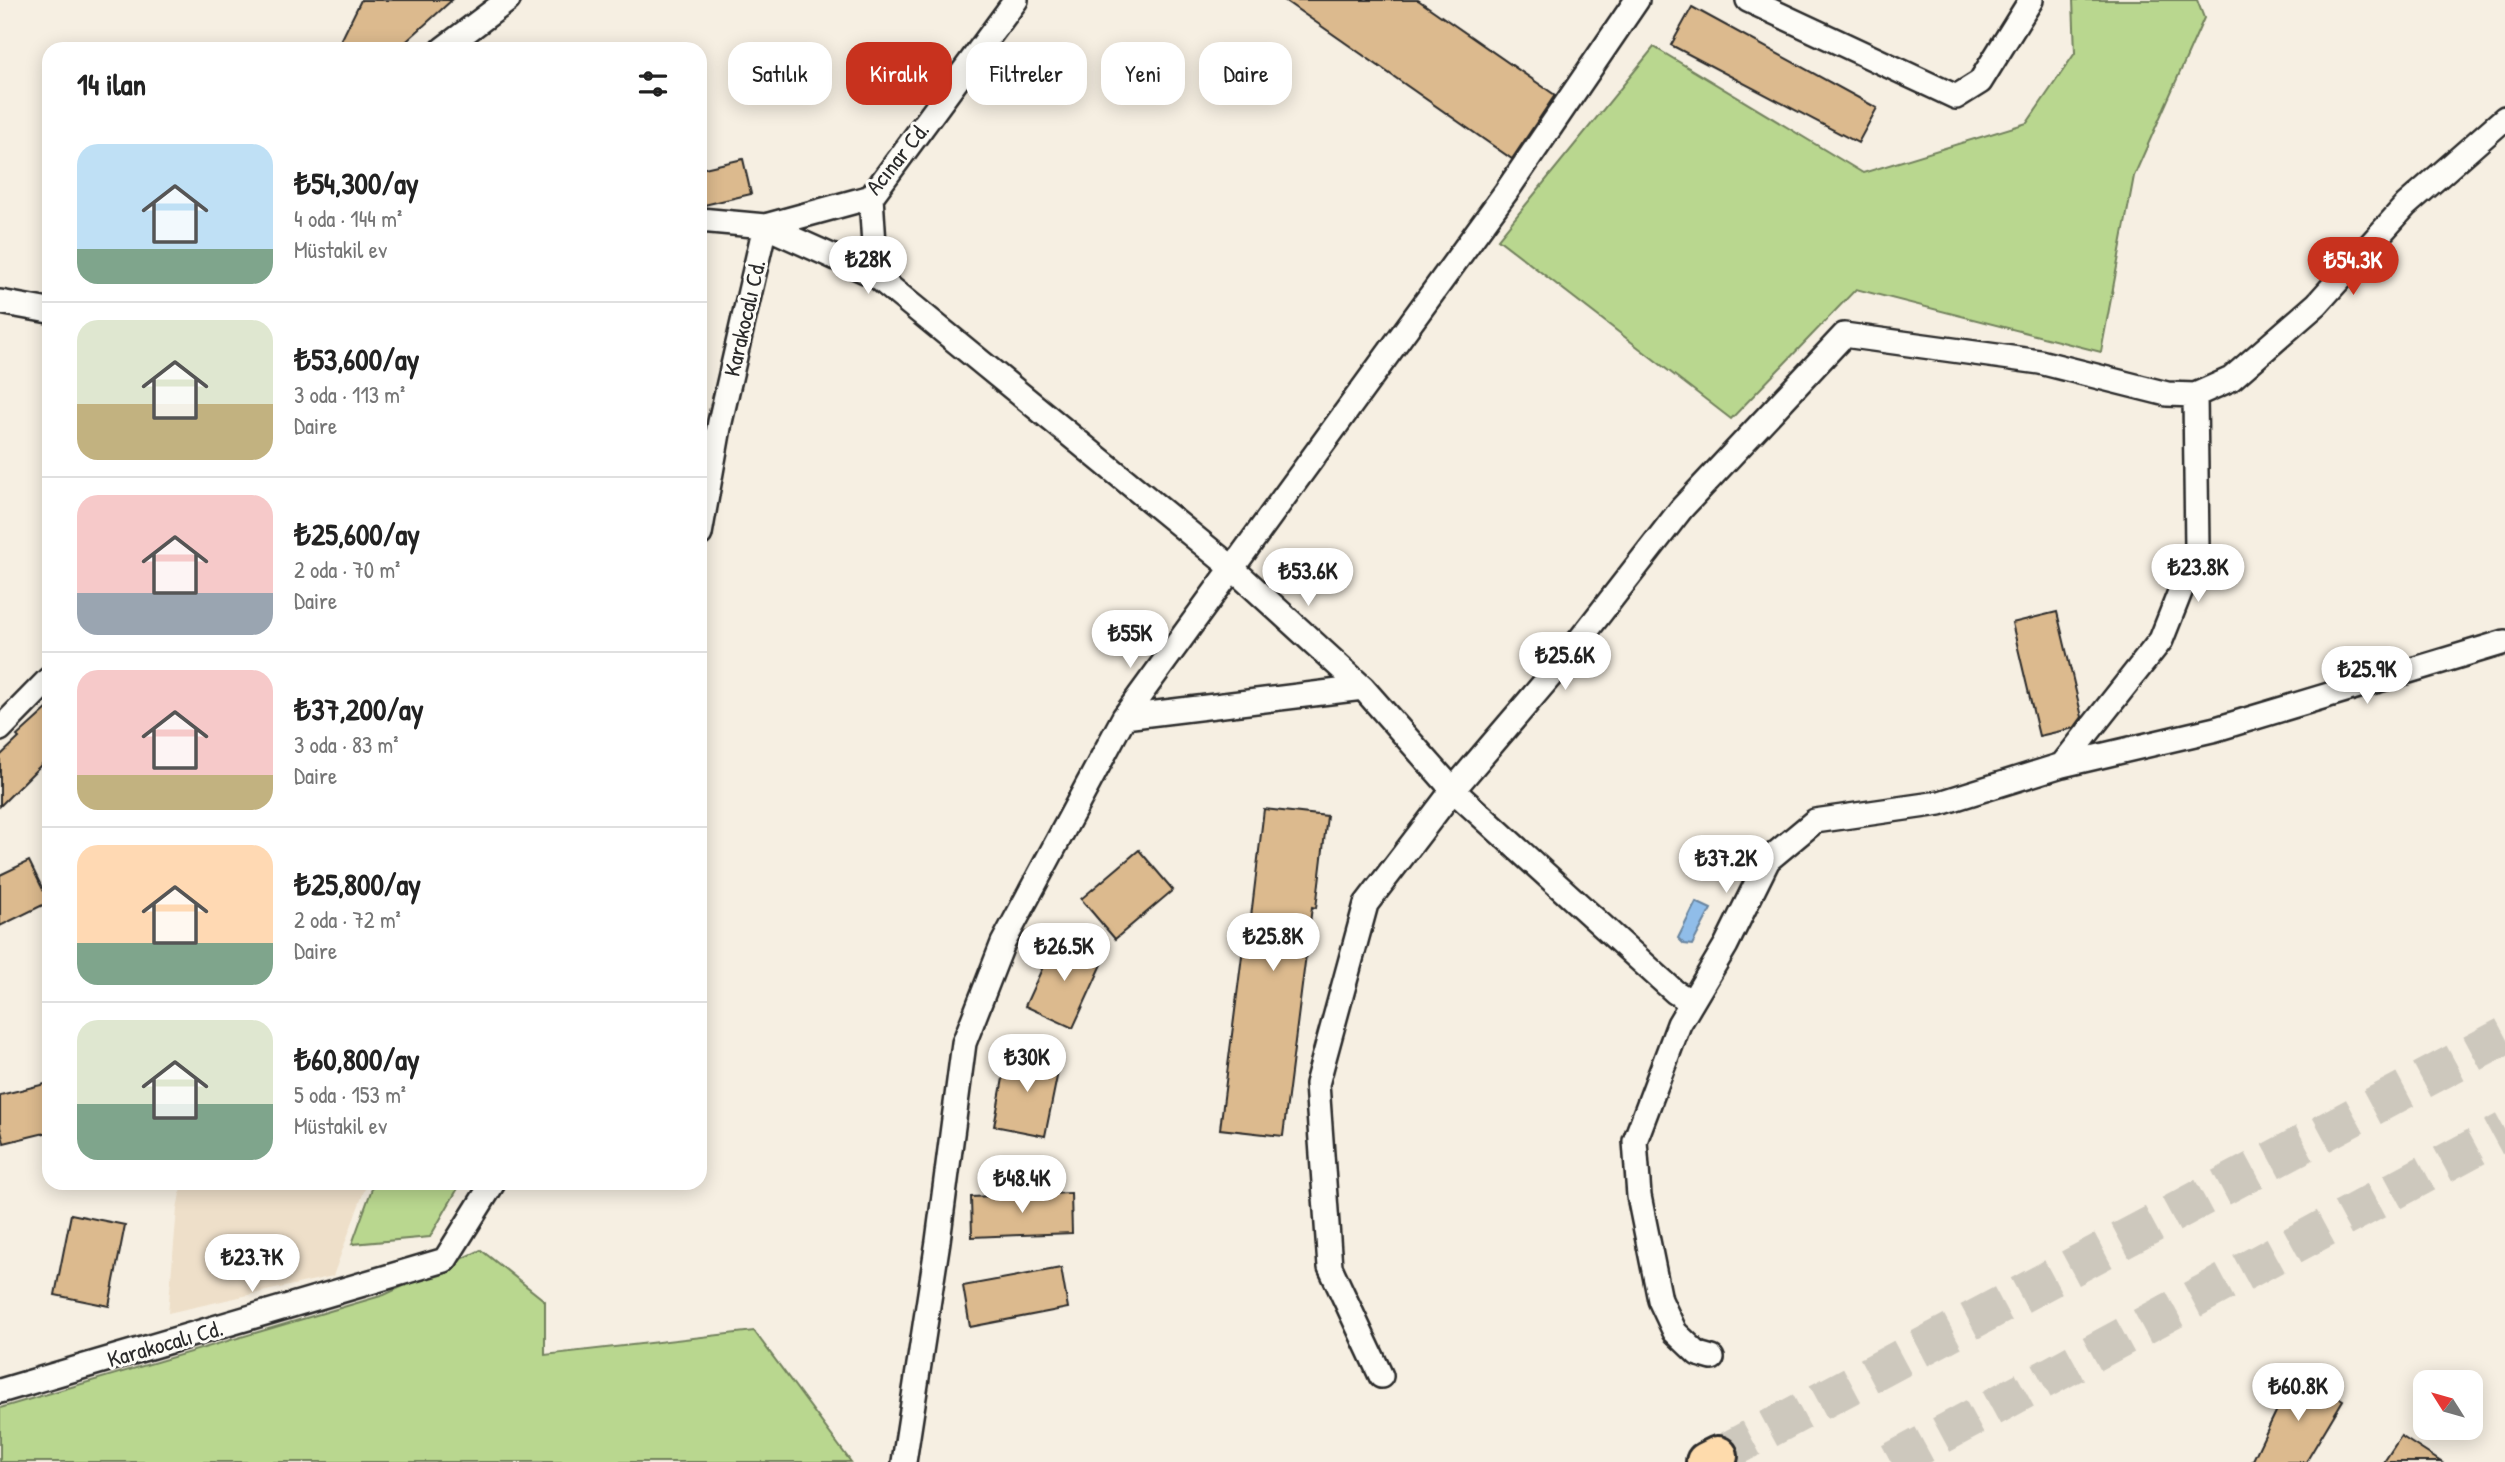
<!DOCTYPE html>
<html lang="tr">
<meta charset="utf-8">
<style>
body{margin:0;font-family:"Patrick Hand",sans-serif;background:#f6f6f6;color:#222;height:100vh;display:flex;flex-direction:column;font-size:26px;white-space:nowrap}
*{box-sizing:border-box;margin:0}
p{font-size:23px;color:#767676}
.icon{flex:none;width:38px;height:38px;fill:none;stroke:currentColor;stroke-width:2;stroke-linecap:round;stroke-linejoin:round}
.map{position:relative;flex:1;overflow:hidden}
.panel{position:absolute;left:42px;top:42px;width:665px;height:1148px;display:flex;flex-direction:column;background:#fff;border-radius:21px;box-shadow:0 4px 18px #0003}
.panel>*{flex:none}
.hud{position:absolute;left:728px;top:42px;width:665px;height:63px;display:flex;gap:14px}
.needle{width:46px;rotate:307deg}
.fabs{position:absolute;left:2413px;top:1370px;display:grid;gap:14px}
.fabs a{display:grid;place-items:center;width:70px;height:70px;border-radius:14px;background:#fff;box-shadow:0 4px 18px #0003;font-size:35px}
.price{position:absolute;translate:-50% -60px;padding:0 16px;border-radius:24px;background:#fff;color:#222;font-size:23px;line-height:46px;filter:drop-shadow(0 2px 4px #0008)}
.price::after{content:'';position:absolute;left:50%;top:42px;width:21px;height:16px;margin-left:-10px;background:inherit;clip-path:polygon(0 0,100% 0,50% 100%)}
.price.current{background:#c8321e;color:#fff}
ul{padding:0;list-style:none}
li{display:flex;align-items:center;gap:21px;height:175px;padding:0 35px}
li+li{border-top:2px solid #e0e0e0}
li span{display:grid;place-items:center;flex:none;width:196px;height:140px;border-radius:21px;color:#555}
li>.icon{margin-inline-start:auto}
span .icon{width:84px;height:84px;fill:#fffc;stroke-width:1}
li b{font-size:30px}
h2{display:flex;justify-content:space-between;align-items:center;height:84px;padding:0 35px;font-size:30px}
.tag{padding:0 24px;border-radius:21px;background:#fff;box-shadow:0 4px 18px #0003;font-size:24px;line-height:63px}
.tag.current{background:#c8321e;color:#fff}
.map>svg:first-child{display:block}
.built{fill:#eedfc9}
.green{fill:#b9d78f;stroke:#72815d;stroke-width:2}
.water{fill:#90bde9;stroke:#68839d;stroke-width:2}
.building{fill:#dcba8e;stroke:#2b2b2b;stroke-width:2}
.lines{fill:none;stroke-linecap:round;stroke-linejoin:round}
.trunk-tunnel{stroke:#cdc8bd;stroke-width:38;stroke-dasharray:38 19;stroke-linecap:butt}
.minor-casing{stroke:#2b2b2b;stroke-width:28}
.trunk-casing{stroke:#2b2b2b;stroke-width:44}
.minor{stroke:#fdfcf7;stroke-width:23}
.trunk{stroke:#fedbac;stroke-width:38}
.labels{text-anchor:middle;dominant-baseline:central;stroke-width:6;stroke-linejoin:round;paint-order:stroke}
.street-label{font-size:23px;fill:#2b2b2b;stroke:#fdfcf7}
</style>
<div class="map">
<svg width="2505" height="1462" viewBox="0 0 2505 1462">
<rect width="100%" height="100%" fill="#f6efe2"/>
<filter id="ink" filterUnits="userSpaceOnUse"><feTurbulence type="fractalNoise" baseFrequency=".0143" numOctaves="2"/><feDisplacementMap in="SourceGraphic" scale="14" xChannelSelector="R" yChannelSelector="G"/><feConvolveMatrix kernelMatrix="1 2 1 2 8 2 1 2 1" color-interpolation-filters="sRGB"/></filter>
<g filter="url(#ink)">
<path class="built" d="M182,1183H367L333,1276L168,1313L177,1209Z"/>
<path class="green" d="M2073,0H2197L2204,18L2134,176L2101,352L1856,289L1731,419L1498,239L1654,47L1863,173L2027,123L2075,53Z
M374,1183H461L430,1237L352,1244Z
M481,1250L545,1301V1355L754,1331L851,1462H0V1408L384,1295Z"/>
<path class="water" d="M1696,902L1711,909L1692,945L1684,944L1678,938Z"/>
<path class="building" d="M361,0H452L398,49H337Z
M1284,0H1418L1555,95L1512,159Z
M1692,7L1877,108L1858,143L1671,45Z
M743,159L751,194L700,206V169Z
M2057,612L2082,717L2074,728L2039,736L2012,623Z
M49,707V757L0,806V756L19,738L17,736Z
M1264,809L1327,816L1316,908L1312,907L1283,1136L1220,1129L1246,924L1250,925Z
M1139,850L1173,890L1115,939L1081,899Z
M29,861L49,902L0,926V875Z
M1056,938L1104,960L1073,1028L1025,1006Z
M1008,1052L1060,1062L1045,1136L994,1126Z
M49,1083V1132L4,1143L0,1127V1095Z
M1071,1193L1072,1233L972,1237L971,1197Z
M71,1214L125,1225L109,1306L55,1295Z
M1061,1268L1068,1308L970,1327L963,1286Z
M2295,1372L2343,1400L2306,1462H2252Z
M2401,1436L2441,1462H2384Z"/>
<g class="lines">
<path class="trunk-tunnel" d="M1718,1456L2505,1036
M1891,1462L2505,1131"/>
<defs>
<path id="minor" d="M1748,0L1956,97L1980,82L2031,0
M443,49L508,0
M700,220L765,226L876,276L871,197
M765,226L871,197L1016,0
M876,276L1231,567L1363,688L1453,790L1675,992L1692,1002
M0,302L49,311
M700,534L720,422L765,226
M1124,717L1363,688
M0,729L49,679
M2062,765L2161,640L2197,549L2195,395
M1712,1358L1698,1354L1675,1332L1660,1300L1639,1196L1635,1141L1679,1024L1726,945L1768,860L1815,821L1940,803L2062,765L2216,729L2505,642
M1381,1376L1330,1267L1317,1084L1366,904L1453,790L1564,660L1682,508L1844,335L2040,362L2167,394L2195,395L2231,379L2317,304L2406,205L2505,118
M0,1391L445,1260L493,1183
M904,1462L938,1241L964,1043L1003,943L1124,717L1506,192L1637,0"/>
<path id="trunk" d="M1706,1462L1718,1456"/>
</defs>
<use href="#minor" class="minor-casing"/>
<use href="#trunk" class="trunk-casing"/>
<use href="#minor" class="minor"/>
<use href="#trunk" class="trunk"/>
</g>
</g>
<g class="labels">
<g class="street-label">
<text transform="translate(897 158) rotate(-51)">Acınar Cd.</text>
<text transform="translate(744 318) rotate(-77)">Karakocalı Cd.</text>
<text transform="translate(165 1343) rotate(-16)">Karakocalı Cd.</text>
</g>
</g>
</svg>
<div class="fabs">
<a><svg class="needle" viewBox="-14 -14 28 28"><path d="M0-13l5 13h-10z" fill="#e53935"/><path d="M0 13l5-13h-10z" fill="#767676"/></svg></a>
</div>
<b class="price" style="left:868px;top:296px">₺28K</b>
<b class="price current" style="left:2353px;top:297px">₺54.3K</b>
<b class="price" style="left:2198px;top:604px">₺23.8K</b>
<b class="price" style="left:1308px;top:608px">₺53.6K</b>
<b class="price" style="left:1130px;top:670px">₺55K</b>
<b class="price" style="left:1565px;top:692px">₺25.6K</b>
<b class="price" style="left:2367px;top:706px">₺25.9K</b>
<b class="price" style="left:1726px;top:895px">₺37.2K</b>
<b class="price" style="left:1273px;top:973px">₺25.8K</b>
<b class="price" style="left:1064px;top:983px">₺26.5K</b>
<b class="price" style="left:1027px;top:1094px">₺30K</b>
<b class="price" style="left:1022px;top:1215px">₺48.4K</b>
<b class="price" style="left:252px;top:1294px">₺23.7K</b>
<b class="price" style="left:2298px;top:1423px">₺60.8K</b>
<div class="hud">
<a class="tag">Satılık</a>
<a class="tag current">Kiralık</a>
<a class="tag">Filtreler</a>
<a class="tag">Yeni</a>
<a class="tag">Daire</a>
</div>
<section class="panel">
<h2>14 ilan<svg class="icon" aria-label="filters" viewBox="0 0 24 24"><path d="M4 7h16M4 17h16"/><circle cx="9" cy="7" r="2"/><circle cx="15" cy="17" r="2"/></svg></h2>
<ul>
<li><span style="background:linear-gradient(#bfe0f5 75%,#7fa58c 0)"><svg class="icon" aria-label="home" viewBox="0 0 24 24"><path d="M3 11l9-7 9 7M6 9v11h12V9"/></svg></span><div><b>₺54,300/ay</b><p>4 oda · 144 m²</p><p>Müstakil ev</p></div></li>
<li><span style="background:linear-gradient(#dfe7d0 60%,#c2b280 0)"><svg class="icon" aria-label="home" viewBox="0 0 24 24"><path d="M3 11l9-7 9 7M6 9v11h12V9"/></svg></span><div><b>₺53,600/ay</b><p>3 oda · 113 m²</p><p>Daire</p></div></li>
<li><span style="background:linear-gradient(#f6c9c9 70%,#9aa5b1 0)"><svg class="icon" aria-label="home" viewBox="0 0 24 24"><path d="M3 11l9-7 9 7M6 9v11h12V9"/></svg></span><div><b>₺25,600/ay</b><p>2 oda · 70 m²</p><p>Daire</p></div></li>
<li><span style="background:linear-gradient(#f6c9c9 75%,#c2b280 0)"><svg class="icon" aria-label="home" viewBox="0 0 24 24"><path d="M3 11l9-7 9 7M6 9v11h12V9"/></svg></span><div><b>₺37,200/ay</b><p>3 oda · 83 m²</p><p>Daire</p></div></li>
<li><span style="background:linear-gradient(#ffd9b3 70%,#7fa58c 0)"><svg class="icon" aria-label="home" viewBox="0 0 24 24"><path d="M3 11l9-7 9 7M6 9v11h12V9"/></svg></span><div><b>₺25,800/ay</b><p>2 oda · 72 m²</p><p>Daire</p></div></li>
<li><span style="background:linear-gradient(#dfe7d0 60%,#7fa58c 0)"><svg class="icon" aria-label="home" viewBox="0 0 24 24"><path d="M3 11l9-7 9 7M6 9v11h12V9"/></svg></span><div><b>₺60,800/ay</b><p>5 oda · 153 m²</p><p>Müstakil ev</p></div></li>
</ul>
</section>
</div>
